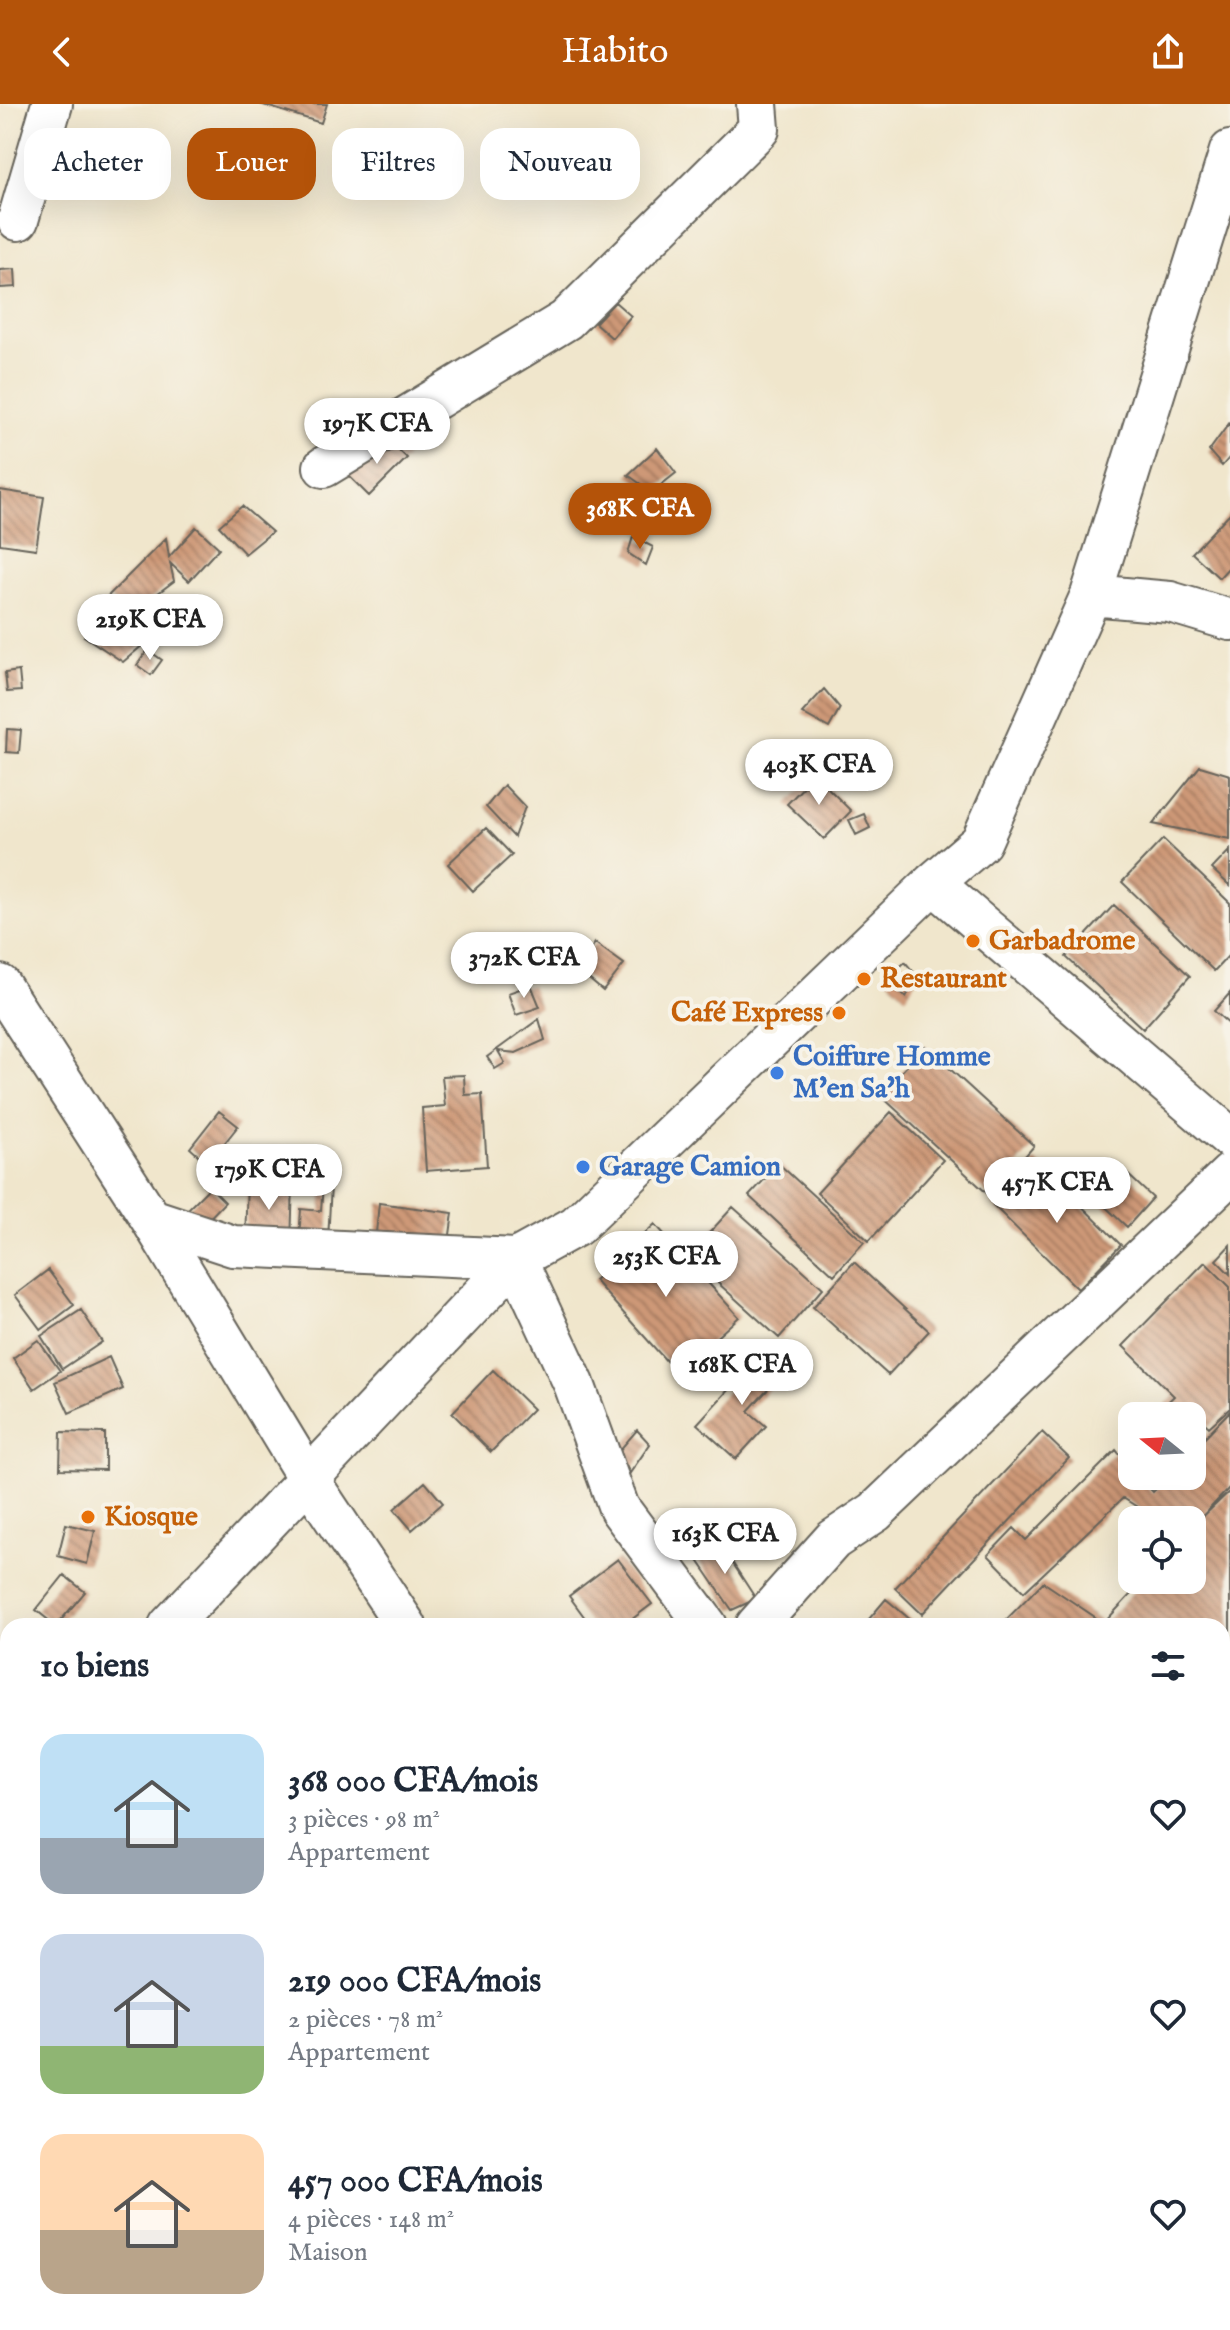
<!DOCTYPE html>
<html lang="fr">
<meta charset="utf-8">
<style>
body{margin:0;font-family:"IM FELL English",serif;background:#f2f2f3;color:#1f2937;height:100vh;display:flex;flex-direction:column;font-size:30px;white-space:nowrap}
*{box-sizing:border-box;margin:0}
p{font-size:26px;color:#747a83}
.icon{flex:none;width:44px;height:44px;fill:none;stroke:currentColor;stroke-width:2;stroke-linecap:round;stroke-linejoin:round}
.map{position:relative;flex:1;overflow:hidden}
.drawer{position:absolute;left:0px;top:1514px;width:1230px;height:712px;display:flex;flex-direction:column;background:#fff;border-radius:24px 24px 0 0;box-shadow:0 8px 32px #0002}
.drawer>*{flex:none}
.hud{position:absolute;left:24px;top:24px;width:800px;height:72px;display:flex;gap:16px}
.needle{width:52px;rotate:288deg}
.buttons{position:absolute;left:1118px;top:1298px;display:grid;gap:16px}
.buttons a{display:grid;place-items:center;width:88px;height:88px;border-radius:16px;background:#fff;box-shadow:0 8px 32px #0002;font-size:40px}
.price{position:absolute;translate:-50% -68px;padding:0 18px;border-radius:28px;background:#fff;color:#222;font-size:26px;line-height:52px;filter:drop-shadow(0 2px 4px #0008)}
.price::after{content:'';position:absolute;left:50%;top:48px;width:24px;height:18px;margin-left:-12px;background:inherit;clip-path:polygon(0 0,100% 0,50% 100%)}
.price.active{background:#b45309;color:#fff}
ul{padding:0;list-style:none}
li{display:flex;align-items:center;gap:24px;height:200px;padding:0 40px}
li span{display:grid;place-items:center;flex:none;width:224px;height:160px;border-radius:24px;color:#555}
li>.icon{margin-inline-start:auto}
span .icon{width:96px;height:96px;fill:#fffc;stroke-width:1}
li b{font-size:34px}
h2{display:flex;justify-content:space-between;align-items:center;height:96px;padding:0 40px;font-size:34px}
.tag{padding:0 28px;border-radius:24px;background:#fff;box-shadow:0 8px 32px #0002;font-size:28px;line-height:72px}
.tag.active{background:#b45309;color:#fff}
header{display:flex;justify-content:space-between;align-items:center;height:104px;padding:0 40px;background:#b45309;color:#fff;font-size:36px;font-weight:600}
.map>svg:first-child{display:block}
.building{fill:url(#building-back-hatch)}
.lines{fill:none;stroke-linecap:round;stroke-linejoin:round}
.minor-casing{stroke:#66635a;stroke-width:44}
.minor{stroke:#fff;stroke-width:40}
.food-dot{fill:#e8710a;stroke:#f7f3e8;stroke-width:3}
.shop-dot{fill:#3f7fe0;stroke:#f7f3e8;stroke-width:3}
.labels{text-anchor:middle;dominant-baseline:central;stroke-width:8;stroke-linejoin:round;paint-order:stroke}
.food-label{font-size:28px;font-weight:bold;fill:#c56008;stroke:#f7f3e8;text-anchor:start}
.shop-label{font-size:28px;font-weight:bold;fill:#366cbe;stroke:#f7f3e8;text-anchor:start}
</style>
<header><svg class="icon" aria-label="back" viewBox="0 0 24 24"><path d="M15 5l-7 7 7 7"/></svg>Habito<svg class="icon" aria-label="share" viewBox="0 0 24 24"><path d="M12 15V3M7 8l5-5 5 5M5 13v7h14v-7"/></svg></header>
<div class="map">
<svg width="1230" height="2226" viewBox="0 0 1230 2226">
<defs>
<pattern id="building-back-hatch" width="6" height="6" patternUnits="userSpaceOnUse" patternTransform="scale(2)"><rect width="6" height="6" fill="#cd9877"/><path d="M-1 5l2 2M0 0l6 6M5-1l2 2" fill="none" stroke="#a67b61"/></pattern>
</defs>
<rect width="100%" height="100%" fill="#f7f3e8"/>
<filter id="ink" filterUnits="userSpaceOnUse"><feTurbulence type="fractalNoise" baseFrequency=".0125" numOctaves="2"/><feDisplacementMap in="SourceGraphic" scale="16" xChannelSelector="R" yChannelSelector="G"/><feConvolveMatrix kernelMatrix="1 2 1 2 8 2 1 2 1" color-interpolation-filters="sRGB"/></filter>
<filter id="wash" filterUnits="userSpaceOnUse"><feTurbulence type="fractalNoise" baseFrequency=".006" numOctaves="4" result="noise"/><feDisplacementMap in="SourceGraphic" scale="32" xChannelSelector="R" yChannelSelector="G"/><feGaussianBlur stdDeviation="1.8" result="paint"/><feColorMatrix in="noise" values="0 0 0 0 0 0 0 0 0 0 0 0 0 0 0 0 0 1.4 0 .05"/><feComposite in="paint" operator="in"/></filter>
<g filter="url(#wash)">
<rect width="100%" height="100%" fill="#f0e6cc"/>
<g id="blocks">
<path class="building" d="M260,0H327L321,19Z
M15,165L16,183L0,184V166Z
M615,198L631,212L612,234L595,219Z
M1230,318V353L1222,362L1209,347Z
M384,332L407,354L369,392L347,370Z
M657,344L676,369L652,388L628,371Z
M0,386L44,393L36,445L0,440Z
M242,402L272,428L245,450L219,422Z
M1230,409V462L1219,474L1192,449Z
M196,423L219,444L189,477L170,459L174,477L129,511L108,492L166,434L169,453Z
M633,433L653,443L646,461L628,449Z
M104,509L124,529L136,522L151,534L123,558L84,532Z
M148,546L162,556L151,571L137,561Z
M19,567L21,587L7,588L5,569Z
M824,585L840,604L829,624L802,609Z
M7,625L21,626L19,649L6,648Z
M1200,662L1230,671V735L1153,720Z
M815,671L851,707L824,735L787,700Z
M504,681L525,703L514,733L486,703Z
M864,710L870,724L856,731L849,716Z
M486,724L512,751L473,787L448,760Z
M1163,735L1230,799V850L1214,867L1122,778Z
M1230,746V782L1212,765Z
M1114,801L1190,872L1143,925L1066,853Z
M595,839L624,860L603,887L577,865Z
M905,858L918,873L906,893L887,875Z
M531,881L540,903L516,911L508,889Z
M1230,889V921L1214,907Z
M539,915L545,936L516,949L498,947L505,959L495,965L487,953Z
M925,942L1034,1042L990,1092L880,991Z
M464,971L465,991L482,990L487,1062L426,1067L422,1004L445,1002L442,972Z
M219,1007L238,1022L208,1060L190,1044Z
M891,1008L943,1056L869,1137L817,1089Z
M1036,1057L1121,1141L1078,1185L993,1101Z
M779,1060L864,1138L834,1171L749,1092Z
M1122,1065L1153,1094L1127,1123L1096,1094Z
M247,1077L293,1079L291,1139L245,1138Z
M323,1081H331L328,1136L299,1135L301,1105L321,1107Z
M210,1083L225,1098L199,1125L183,1110Z
M379,1099L453,1109L449,1138L376,1129Z
M733,1103L823,1184L779,1234L688,1152Z
M655,1120L739,1213L677,1269L594,1176Z
M1230,1141V1170L1216,1156Z
M854,1158L929,1227L888,1271L813,1203Z
M1205,1158L1230,1183V1304L1209,1323L1198,1313L1192,1318V1312H1153L1174,1292L1123,1242Z
M48,1166L74,1201L41,1226L15,1191Z
M81,1206L102,1238L62,1265L41,1232Z
M38,1236L60,1267L34,1285L13,1254Z
M765,1246L787,1265L748,1307L766,1322L736,1355L697,1320Z
M109,1253L123,1285L69,1309L55,1278Z
M493,1266L533,1305L491,1348L452,1309Z
M1230,1307V1383L1195,1420L1230,1387V1526L1222,1534V1522H1000L1043,1478L1104,1519L1144,1476H1192V1416H1158L1123,1394L1024,1488L988,1451L1014,1424L1026,1436L1116,1346L1132,1365V1372H1138L1153,1388L1165,1376L1161,1372H1192V1334L1198,1340Z
M637,1326L650,1340L630,1369L618,1348Z
M61,1328L105,1329V1366L60,1365Z
M1042,1328L1069,1354L922,1510L895,1484Z
M425,1378L443,1399L412,1426L394,1405Z
M66,1420L95,1427L87,1460L58,1452Z
M717,1435L756,1495L732,1506L695,1452Z
M618,1455L652,1500L623,1522H591L569,1492Z
M64,1471L85,1488L56,1522L36,1506Z
M886,1495L918,1522H863Z
M1230,1550V1637L1222,1629V1558Z
M1222,1775L1230,1783V1996L1222,2004Z
M0,1845L8,1853V1937L0,1944Z
M8,1952V1996L0,1988V1960Z
M0,2001L8,2009V2043L0,2051Z
M1230,2016V2077L1222,2069V2025Z
M198,2218H216L224,2226H190Z
M600,2218H677L670,2226H609Z"/>
</g>
</g>
<g filter="url(#ink)">
<use href="#blocks" fill-opacity="0" stroke="#66635a" stroke-width="2"/>
<g class="lines">
<defs>
<path id="minor" d="M18,116L52,0
M324,363L566,216L759,25L757,0
M1091,491L1170,498L1230,516
M933,779L1230,1034
M0,881L151,1115L309,1376L406,1522
M151,1115L233,1142L516,1155L576,1122L933,779L981,738L1091,491L1230,47
M169,1522L516,1155L574,1280L619,1404L707,1522
M756,1522L833,1436L875,1408L1230,1070
M1222,1663L1230,1655
M0,1699L8,1691
M310,2218L318,2226
M918,2218L923,2226
M136,2226L143,2218
M697,2226L704,2218"/>
</defs>
<use href="#minor" class="minor-casing"/>
<use href="#minor" class="minor"/>
</g>
</g>
<g class="food-dot">
<circle cx="973" cy="837" r="8"/>
<circle cx="864" cy="875" r="8"/>
<circle cx="839" cy="909" r="8"/>
<circle cx="88" cy="1413" r="8"/>
</g>
<g class="shop-dot">
<circle cx="777" cy="969" r="8"/>
<circle cx="583" cy="1063" r="8"/>
</g>
<g class="labels">
<g class="food-label">
<text x="989" y="837">Garbadrome</text>
<text x="880" y="875">Restaurant</text>
<text x="823" y="909" text-anchor="end">Café Express</text>
<text x="104" y="1413">Kiosque</text>
</g>
<g class="shop-label">
<text x="793" y="953">Coiffure Homme<tspan x="793" dy="32">M'en Sa'h</tspan></text>
<text x="599" y="1063">Garage Camion</text>
</g>
</g>
</svg>
<div class="buttons">
<a><svg class="needle" viewBox="-14 -14 28 28"><path d="M0-13l5 13h-10z" fill="#e53935"/><path d="M0 13l5-13h-10z" fill="#747a83"/></svg></a>
<a><svg class="icon" aria-label="locate" viewBox="0 0 24 24"><circle cx="12" cy="12" r="6"/><path d="M12 2v4M12 18v4M2 12h4M18 12h4"/></svg></a>
</div>
<b class="price" style="left:377px;top:362px">197K CFA</b>
<b class="price active" style="left:640px;top:447px">368K CFA</b>
<b class="price" style="left:150px;top:558px">219K CFA</b>
<b class="price" style="left:819px;top:703px">403K CFA</b>
<b class="price" style="left:524px;top:896px">372K CFA</b>
<b class="price" style="left:269px;top:1108px">179K CFA</b>
<b class="price" style="left:1057px;top:1121px">457K CFA</b>
<b class="price" style="left:666px;top:1195px">253K CFA</b>
<b class="price" style="left:742px;top:1303px">168K CFA</b>
<b class="price" style="left:725px;top:1472px">163K CFA</b>
<div class="hud">
<a class="tag">Acheter</a>
<a class="tag active">Louer</a>
<a class="tag">Filtres</a>
<a class="tag">Nouveau</a>
</div>
<section class="drawer">
<h2>10 biens<svg class="icon" aria-label="filters" viewBox="0 0 24 24"><path d="M4 7h16M4 17h16"/><circle cx="9" cy="7" r="2"/><circle cx="15" cy="17" r="2"/></svg></h2>
<ul>
<li><span style="background:linear-gradient(#bfe0f5 65%,#9aa5b1 0)"><svg class="icon" aria-label="home" viewBox="0 0 24 24"><path d="M3 11l9-7 9 7M6 9v11h12V9"/></svg></span><div><b>368 000 CFA/mois</b><p>3 pièces · 98 m²</p><p>Appartement</p></div><svg class="icon" aria-label="heart" viewBox="0 0 24 24"><path d="M12 20l-8-8c-3-5 5-10 8-4 3-6 11-1 8 4z"/></svg></li>
<li><span style="background:linear-gradient(#c9d6e8 70%,#8fb573 0)"><svg class="icon" aria-label="home" viewBox="0 0 24 24"><path d="M3 11l9-7 9 7M6 9v11h12V9"/></svg></span><div><b>219 000 CFA/mois</b><p>2 pièces · 78 m²</p><p>Appartement</p></div><svg class="icon" aria-label="heart" viewBox="0 0 24 24"><path d="M12 20l-8-8c-3-5 5-10 8-4 3-6 11-1 8 4z"/></svg></li>
<li><span style="background:linear-gradient(#ffd9b3 60%,#b9a48a 0)"><svg class="icon" aria-label="home" viewBox="0 0 24 24"><path d="M3 11l9-7 9 7M6 9v11h12V9"/></svg></span><div><b>457 000 CFA/mois</b><p>4 pièces · 148 m²</p><p>Maison</p></div><svg class="icon" aria-label="heart" viewBox="0 0 24 24"><path d="M12 20l-8-8c-3-5 5-10 8-4 3-6 11-1 8 4z"/></svg></li>
</ul>
</section>
</div>
